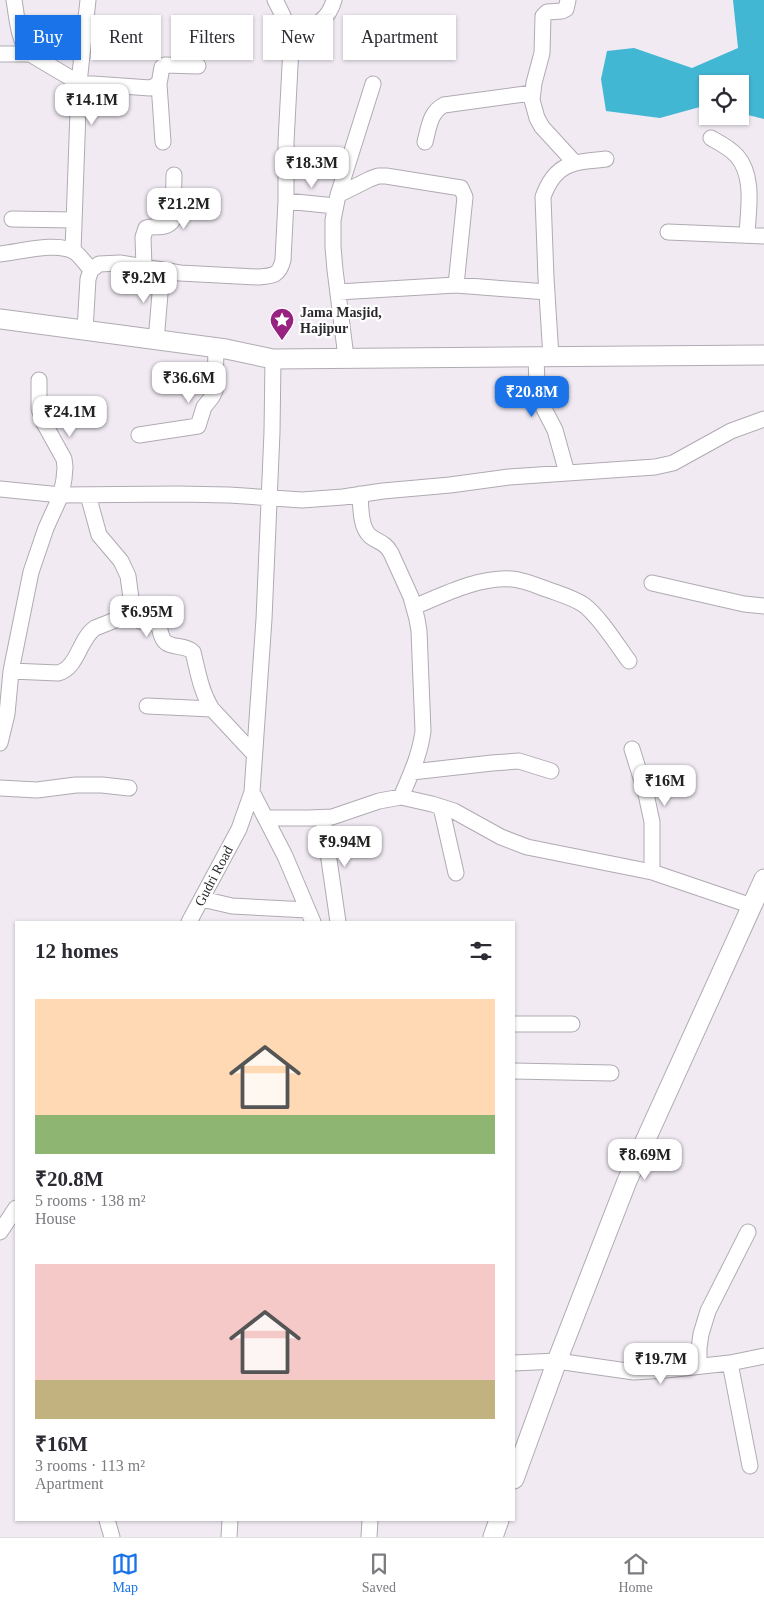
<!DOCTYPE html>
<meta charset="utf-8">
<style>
body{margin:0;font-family:Georgia,serif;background:#f2f2f3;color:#2b2b33;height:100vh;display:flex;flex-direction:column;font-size:19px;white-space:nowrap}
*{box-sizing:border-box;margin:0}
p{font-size:16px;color:#7c7c81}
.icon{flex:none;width:28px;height:28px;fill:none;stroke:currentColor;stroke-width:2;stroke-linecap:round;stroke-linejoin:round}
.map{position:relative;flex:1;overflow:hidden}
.drawer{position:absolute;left:15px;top:921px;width:500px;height:600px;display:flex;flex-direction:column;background:#fff;border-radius:0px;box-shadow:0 1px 4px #0004}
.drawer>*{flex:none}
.top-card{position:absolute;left:15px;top:15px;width:500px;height:45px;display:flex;gap:10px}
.buttons{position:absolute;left:699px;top:75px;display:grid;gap:10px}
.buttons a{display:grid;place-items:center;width:50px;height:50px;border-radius:0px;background:#fff;box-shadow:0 1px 4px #0004;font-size:25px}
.price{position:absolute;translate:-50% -42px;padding:0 11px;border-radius:10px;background:#fff;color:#222;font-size:16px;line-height:32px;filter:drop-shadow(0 1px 2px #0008)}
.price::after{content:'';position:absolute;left:50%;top:30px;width:15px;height:11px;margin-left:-8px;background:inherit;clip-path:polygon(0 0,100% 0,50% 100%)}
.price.active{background:#1a73e8;color:#fff}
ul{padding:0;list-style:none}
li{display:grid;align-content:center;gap:10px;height:265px;padding:0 20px}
li span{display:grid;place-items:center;height:155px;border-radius:0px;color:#555}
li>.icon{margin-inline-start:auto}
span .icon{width:90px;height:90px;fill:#fffc;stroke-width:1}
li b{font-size:21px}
h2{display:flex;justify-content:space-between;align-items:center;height:60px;padding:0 20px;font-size:21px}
.chip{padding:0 18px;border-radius:0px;background:#fff;box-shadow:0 1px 4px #0004;font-size:18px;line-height:45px}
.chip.active{background:#1a73e8;color:#fff}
.tab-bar{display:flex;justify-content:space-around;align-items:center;height:70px;border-top:1px solid #e1e1e2;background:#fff;font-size:14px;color:#7c7c81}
.tab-bar a{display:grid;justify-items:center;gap:2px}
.tab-bar .active{color:#1a73e8}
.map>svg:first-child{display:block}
.water{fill:#42b7d4}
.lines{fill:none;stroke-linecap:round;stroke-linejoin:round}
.minor-casing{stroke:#b0aab2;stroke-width:17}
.major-casing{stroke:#b0aab2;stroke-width:21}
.minor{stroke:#fff;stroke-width:15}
.major{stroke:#fff;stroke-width:19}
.labels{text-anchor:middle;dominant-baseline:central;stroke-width:4.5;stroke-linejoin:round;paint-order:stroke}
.poi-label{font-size:14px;font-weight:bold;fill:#2a282b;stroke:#fff;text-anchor:start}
.street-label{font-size:14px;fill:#2a282b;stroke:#fff}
</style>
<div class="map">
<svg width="764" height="1537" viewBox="0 0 764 1537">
<rect width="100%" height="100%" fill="#f1eaf3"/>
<path class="water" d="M733,0H764V119L740,113V84H708L707,105L660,118L606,111L601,79L607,51L634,48L692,68L738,48Z"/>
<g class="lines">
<defs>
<path id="minor" d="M14,0C17,17 18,41 30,54L79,83L150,88L159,84L162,67L165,65L198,66
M568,0L566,9L562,11L547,12L543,16L542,53L534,83L532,100L537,118L542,127L575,163
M290,35C311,26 327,25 334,0
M0,54H30
M159,84L163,142
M711,138C720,143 730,148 737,156C755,177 748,210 747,235
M425,142C429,127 430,112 444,105L532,93
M338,195L370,179L378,176H386L461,188L465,197L456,285
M286,201L335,206
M12,219L74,220
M668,232L764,236
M73,251L79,83L88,0
M0,254C20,252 57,241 75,252C81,257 86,264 91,270
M144,267L143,237L146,228C155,225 167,230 173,220L174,175
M338,292L456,285L547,292
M85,330L88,279L91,270L99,264L120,263L180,273L258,277C273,276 279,276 283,260L286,201V142L291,47C290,29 283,15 275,0
M156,341L162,270
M346,357L335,270L333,247V220L338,195L373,84
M551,357L546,278L543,197C555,163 573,162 606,159
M536,358L537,384L540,401L555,430L567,473
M139,435L198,426L204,407L212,397L215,391L216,348
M0,489L61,495L178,494L229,495L302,500L343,497L383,491L450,485L509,477L655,467L673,463L731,431L764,419
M360,494C361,507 360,527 370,536C379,543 385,542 391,553L411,597L417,619L419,631L423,731C420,755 410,776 401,797
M88,495L99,535L121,561L128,576L133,613L135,618L140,621L158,623C160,628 160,634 163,639C168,649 185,644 193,652C198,672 201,692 212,709L254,754
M652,583L744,604L764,606
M414,607C445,594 478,577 512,579C525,580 537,586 549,590C560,594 574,598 584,605C600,617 617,645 629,661
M11,671L58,673C78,668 79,639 95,628L133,613
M147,706L212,709
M0,743L7,714L11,671L31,572L46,528L61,495L64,479L65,467L64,459L44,423L39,409V380
M632,749L646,794L652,822V872
M412,772L492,763L519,761L551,771
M0,788L37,790L76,785H102L129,788
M252,792L285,856L313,922
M441,807L456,873
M266,818H309L332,817L379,801L401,797L432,804L454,811L501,837L527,847L652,872L752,906
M323,818L338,922
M202,899L232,906L308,910
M189,922L239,829L252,792L264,619L272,432L273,359
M514,1024H572
M514,1071L611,1073
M0,1232L16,1208
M514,1363L557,1361L634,1372L666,1370L730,1363L764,1356
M730,1363L750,1466
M699,1366V1348L701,1334L708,1311L748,1232
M107,1520L112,1537
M229,1537L230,1520
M369,1537L370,1520"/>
<path id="major" d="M0,319L226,349L273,359L764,355
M514,1479L557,1361L627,1181L764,879
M493,1537L499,1520"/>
</defs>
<use href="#minor" class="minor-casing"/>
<use href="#major" class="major-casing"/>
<use href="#minor" class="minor"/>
<use href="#major" class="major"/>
</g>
<defs>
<symbol id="sight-pin" viewBox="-11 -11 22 30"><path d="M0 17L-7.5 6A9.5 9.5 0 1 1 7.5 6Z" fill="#97227f" stroke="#fff"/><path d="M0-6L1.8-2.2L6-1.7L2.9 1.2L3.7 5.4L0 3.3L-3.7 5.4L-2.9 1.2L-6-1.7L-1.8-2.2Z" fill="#fff"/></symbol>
</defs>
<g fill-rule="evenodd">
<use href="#sight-pin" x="268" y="306" width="28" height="38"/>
</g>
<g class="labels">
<g class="poi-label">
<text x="300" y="312">Jama Masjid,<tspan x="300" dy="16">Hajipur</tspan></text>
</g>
<g class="street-label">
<text transform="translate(214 876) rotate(-62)">Gudri Road</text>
</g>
</g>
</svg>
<div class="buttons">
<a><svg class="icon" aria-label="locate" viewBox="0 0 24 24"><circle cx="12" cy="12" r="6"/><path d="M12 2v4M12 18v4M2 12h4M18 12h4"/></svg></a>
</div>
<b class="price" style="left:92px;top:126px">₹14.1M</b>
<b class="price" style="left:312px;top:189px">₹18.3M</b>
<b class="price" style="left:184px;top:230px">₹21.2M</b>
<b class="price" style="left:144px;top:304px">₹9.2M</b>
<b class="price" style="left:189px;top:404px">₹36.6M</b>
<b class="price active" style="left:532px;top:418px">₹20.8M</b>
<b class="price" style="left:70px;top:438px">₹24.1M</b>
<b class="price" style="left:147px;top:638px">₹6.95M</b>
<b class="price" style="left:665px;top:807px">₹16M</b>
<b class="price" style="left:345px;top:868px">₹9.94M</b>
<b class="price" style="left:645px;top:1181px">₹8.69M</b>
<b class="price" style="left:661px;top:1385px">₹19.7M</b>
<div class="top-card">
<a class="chip active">Buy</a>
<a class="chip">Rent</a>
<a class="chip">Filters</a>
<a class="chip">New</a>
<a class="chip">Apartment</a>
</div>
<section class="drawer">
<h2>12 homes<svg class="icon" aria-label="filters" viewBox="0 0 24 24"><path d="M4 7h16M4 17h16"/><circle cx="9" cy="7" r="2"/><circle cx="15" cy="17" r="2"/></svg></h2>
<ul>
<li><span style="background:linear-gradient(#ffd9b3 75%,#8fb573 0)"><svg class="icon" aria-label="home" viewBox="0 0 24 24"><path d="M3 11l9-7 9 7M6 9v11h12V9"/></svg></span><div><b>₹20.8M</b><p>5 rooms · 138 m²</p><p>House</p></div></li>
<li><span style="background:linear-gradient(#f6c9c9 75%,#c2b280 0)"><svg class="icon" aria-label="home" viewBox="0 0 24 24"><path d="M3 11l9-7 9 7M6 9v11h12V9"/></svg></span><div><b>₹16M</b><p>3 rooms · 113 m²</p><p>Apartment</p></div></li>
</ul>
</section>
</div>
<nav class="tab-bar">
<a class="active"><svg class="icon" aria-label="map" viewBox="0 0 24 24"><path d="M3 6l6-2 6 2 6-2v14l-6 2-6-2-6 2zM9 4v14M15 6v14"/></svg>Map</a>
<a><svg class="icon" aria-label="saved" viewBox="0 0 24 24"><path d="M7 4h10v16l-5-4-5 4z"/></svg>Saved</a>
<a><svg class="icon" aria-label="home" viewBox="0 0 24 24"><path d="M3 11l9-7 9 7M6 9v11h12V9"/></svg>Home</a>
</nav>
